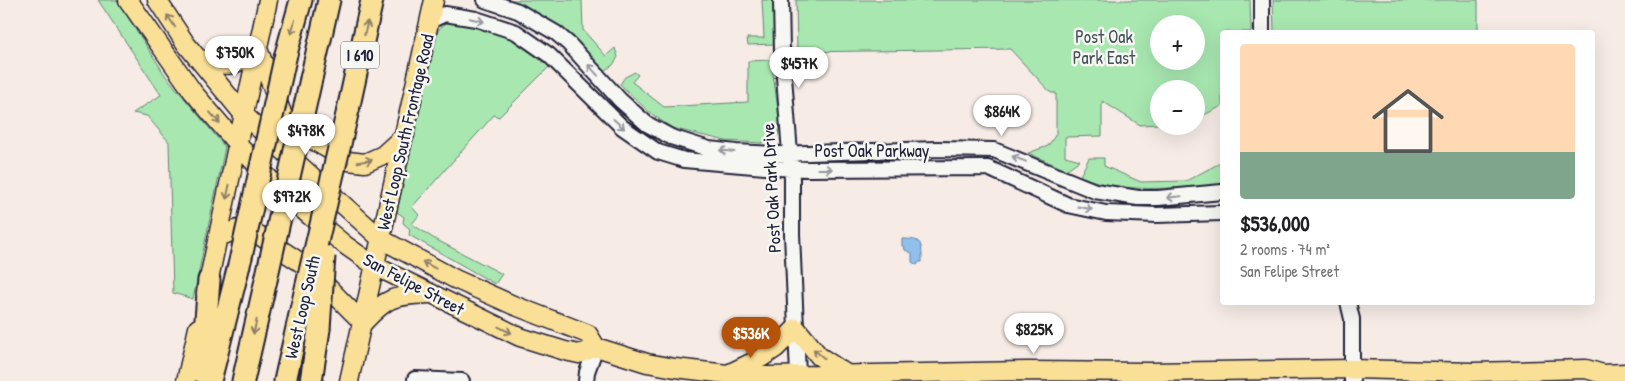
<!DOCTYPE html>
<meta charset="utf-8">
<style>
body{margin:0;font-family:"Patrick Hand",sans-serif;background:#f6f6f6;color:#202124;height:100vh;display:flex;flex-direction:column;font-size:19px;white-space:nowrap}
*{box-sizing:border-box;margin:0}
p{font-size:16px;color:#757577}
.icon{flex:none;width:28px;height:28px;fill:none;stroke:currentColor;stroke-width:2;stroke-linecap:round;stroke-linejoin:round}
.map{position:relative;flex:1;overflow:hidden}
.panel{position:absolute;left:1220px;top:30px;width:375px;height:275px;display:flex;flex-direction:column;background:#fff;border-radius:5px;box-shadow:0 5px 20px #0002}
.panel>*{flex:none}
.controls{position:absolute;left:1150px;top:15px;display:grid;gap:10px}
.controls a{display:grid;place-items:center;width:55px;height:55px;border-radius:50%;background:#fff;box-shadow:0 5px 20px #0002;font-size:25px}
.price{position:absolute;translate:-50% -42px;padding:0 11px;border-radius:18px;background:#fff;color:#222;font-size:16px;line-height:32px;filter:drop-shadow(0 1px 2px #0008)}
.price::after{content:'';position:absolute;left:50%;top:30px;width:15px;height:11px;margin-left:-8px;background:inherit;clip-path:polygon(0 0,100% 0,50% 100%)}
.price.current{background:#b45309;color:#fff}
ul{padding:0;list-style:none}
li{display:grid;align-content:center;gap:10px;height:265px;padding:0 20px}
li span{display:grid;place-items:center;height:155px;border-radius:5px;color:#555}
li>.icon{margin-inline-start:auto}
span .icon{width:90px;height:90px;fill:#fffc;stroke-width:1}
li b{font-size:21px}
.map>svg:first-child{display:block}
.green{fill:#a8e7b0;stroke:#658476;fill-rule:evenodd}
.water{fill:#90c0eb;stroke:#6481a5}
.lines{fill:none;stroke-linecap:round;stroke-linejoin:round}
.minor-casing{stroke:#22223b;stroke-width:18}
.major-casing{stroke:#22223b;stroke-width:21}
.highway-casing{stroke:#22223b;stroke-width:25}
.minor{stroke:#f6f6f2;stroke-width:14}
.major{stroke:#fadf96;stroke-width:18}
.highway{stroke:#fadf96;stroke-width:21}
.highway-bridge-casing{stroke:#22223b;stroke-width:25;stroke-linecap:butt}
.highway-bridge{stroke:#fadf96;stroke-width:21}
.oneway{stroke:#9797a0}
.oneway2{stroke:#8e8068}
.labels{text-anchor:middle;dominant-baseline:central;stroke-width:5;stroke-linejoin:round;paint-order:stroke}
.shield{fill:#f6f6f2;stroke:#626272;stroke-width:1}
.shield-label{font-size:16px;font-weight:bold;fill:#22223b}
.park-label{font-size:18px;fill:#445358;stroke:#f6f6f2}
.street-label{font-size:18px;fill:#22223b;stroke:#f6f6f2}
</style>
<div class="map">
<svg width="1625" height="381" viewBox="0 0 1625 381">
<rect width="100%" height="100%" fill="#f6ebe5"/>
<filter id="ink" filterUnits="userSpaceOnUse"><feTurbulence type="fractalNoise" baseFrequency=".02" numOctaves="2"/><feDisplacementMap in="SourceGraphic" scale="10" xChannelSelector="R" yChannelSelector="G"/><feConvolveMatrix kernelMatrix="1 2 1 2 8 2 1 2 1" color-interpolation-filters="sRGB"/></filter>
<g filter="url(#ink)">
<path class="green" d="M98,0H117L165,75L225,147L193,299L173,293L169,142L147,116L133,113L161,95Z
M496,0H582L583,30L606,56L615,48L618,57L613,65L605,70L572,40L531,10Z
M762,0H773L774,44L748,45L747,38H764Z
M796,0H1250L1251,32H1222V106L1196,119V89H1159V124L1140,125L1102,101V136L1065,137V156L1080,160L1066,170L1028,153L1048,146L1056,134V93H1051L1010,49L797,52ZM1159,24H1196V61H1159Z
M1273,0H1478V32H1274Z
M455,21L496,31L528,47L551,65L499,117L494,115L412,207L419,215L412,224L433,238L502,274L495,284L409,235L410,229L403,223L404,217L397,212L438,30L447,22Z
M771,60L780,123L778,135L762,143L726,141L672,128L649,112L620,84L625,77L635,72L638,75L632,82L664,107L748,102V61Z
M1089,158H1104V166L1141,182L1186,181L1222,162V184C1206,188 1189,188 1172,188C1138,189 1112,189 1080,176Z"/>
<path class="water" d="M902,239C922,239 922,242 922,262H919L917,265L912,262V253L905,250L904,246H902Z"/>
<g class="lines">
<defs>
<path id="minor" d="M485,0L518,11L556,33L569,44L620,100L647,124L671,137L709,149L736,152L776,154L937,149L994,150L1095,191L1138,198H1158L1222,192
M781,0L782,51L792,179V234L798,375
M1262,0V32
M430,21L445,14L476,19L516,32L549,55L622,127L658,152L684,160L776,168L808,169L988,168L1068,205L1106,213L1157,215L1222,213
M1348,302L1352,319V381
M415,379L462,381
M586,381L587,372L596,347"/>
<path id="major" d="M128,0L193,92L238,145L277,187L310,216L345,245L375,266L520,337L565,351L579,354L596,347L647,363L675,368L727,374L770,376L1028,371L1149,372L1352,369L1473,372L1586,369L1603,374L1625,373
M157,0L186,44L244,115L381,239L455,279L513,305L588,334L596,347
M258,49L286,124L348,161L365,163L383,155L405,135
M197,58C226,67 235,70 258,48
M219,237L238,229L251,230L309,268L363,323
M206,293L268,0
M363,323C388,296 393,296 430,294
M730,373L761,358L776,348L796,328L819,356L848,375
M186,381L198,328
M349,381L434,0"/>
<path id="highway" d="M286,54L301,0
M311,79L329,0
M348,110L372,0
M202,372L209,280
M210,381L241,257
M243,381L266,280
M285,381L301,310
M311,381L319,329"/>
</defs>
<use href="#minor" class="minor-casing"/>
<use href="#major" class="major-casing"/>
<use href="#highway" class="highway-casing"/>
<use href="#minor" class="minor"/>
<use href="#major" class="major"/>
<use href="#highway" class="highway"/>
<defs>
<path id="highway-bridge" d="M241,257L286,54
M266,280L311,79
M301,310L348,110
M319,329L324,256"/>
</defs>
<use href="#highway-bridge" class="highway-bridge-casing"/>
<use href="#highway-bridge" class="highway-bridge"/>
</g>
<defs><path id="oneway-shaft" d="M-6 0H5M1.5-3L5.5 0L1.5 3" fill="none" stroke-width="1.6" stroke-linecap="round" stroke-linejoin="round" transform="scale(1.25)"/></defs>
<g class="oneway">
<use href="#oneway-shaft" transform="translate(477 20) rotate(14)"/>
<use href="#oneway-shaft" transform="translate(593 70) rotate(-132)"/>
<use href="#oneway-shaft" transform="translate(619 124) rotate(42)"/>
<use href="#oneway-shaft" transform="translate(727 151) rotate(-173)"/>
<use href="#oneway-shaft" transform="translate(1019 159) rotate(-159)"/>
<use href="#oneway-shaft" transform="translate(825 169)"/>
<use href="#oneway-shaft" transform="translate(1174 197) rotate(175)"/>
<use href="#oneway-shaft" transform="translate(1085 208) rotate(12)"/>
</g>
<g class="oneway2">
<use href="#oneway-shaft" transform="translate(171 21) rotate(-123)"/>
<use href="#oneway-shaft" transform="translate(293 27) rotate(106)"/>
<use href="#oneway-shaft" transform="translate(366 28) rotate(-77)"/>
<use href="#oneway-shaft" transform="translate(215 118) rotate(49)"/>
<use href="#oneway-shaft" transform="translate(365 161) rotate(-10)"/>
<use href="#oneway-shaft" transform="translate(228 192) rotate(102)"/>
<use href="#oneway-shaft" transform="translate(429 265) rotate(-152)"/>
<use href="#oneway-shaft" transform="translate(255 327) rotate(103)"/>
<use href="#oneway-shaft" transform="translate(505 330) rotate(26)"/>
<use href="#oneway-shaft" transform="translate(819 354) rotate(-140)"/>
</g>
</g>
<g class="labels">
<rect class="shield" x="341" y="41.5" width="38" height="27" rx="4"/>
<g class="shield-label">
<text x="360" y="55">I 610</text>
</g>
<g class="park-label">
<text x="1104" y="36">Post Oak<tspan x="1104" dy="21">Park East</tspan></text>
</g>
<g class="street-label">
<text transform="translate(405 132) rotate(-77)">West Loop South Frontage Road</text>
<text x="872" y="150">Post Oak Parkway</text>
<text transform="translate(771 188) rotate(-93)">Post Oak Park Drive</text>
<text transform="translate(414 284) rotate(28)">San Felipe Street</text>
<text transform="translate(302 307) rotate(-77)">West Loop South</text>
</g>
</g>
</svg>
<div class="controls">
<a>+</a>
<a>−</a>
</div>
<b class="price" style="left:235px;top:78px">$750K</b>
<b class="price" style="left:799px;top:89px">$457K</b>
<b class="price" style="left:1002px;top:137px">$864K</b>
<b class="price" style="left:306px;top:156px">$478K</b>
<b class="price" style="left:292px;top:222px">$972K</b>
<b class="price" style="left:1034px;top:355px">$825K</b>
<b class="price current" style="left:751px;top:359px">$536K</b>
<section class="panel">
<ul>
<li><span style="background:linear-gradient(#ffd9b3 70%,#7fa58c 0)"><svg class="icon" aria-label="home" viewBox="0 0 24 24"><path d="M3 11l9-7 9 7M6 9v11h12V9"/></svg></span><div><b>$536,000</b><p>2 rooms · 74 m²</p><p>San Felipe Street</p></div></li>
</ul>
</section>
</div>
